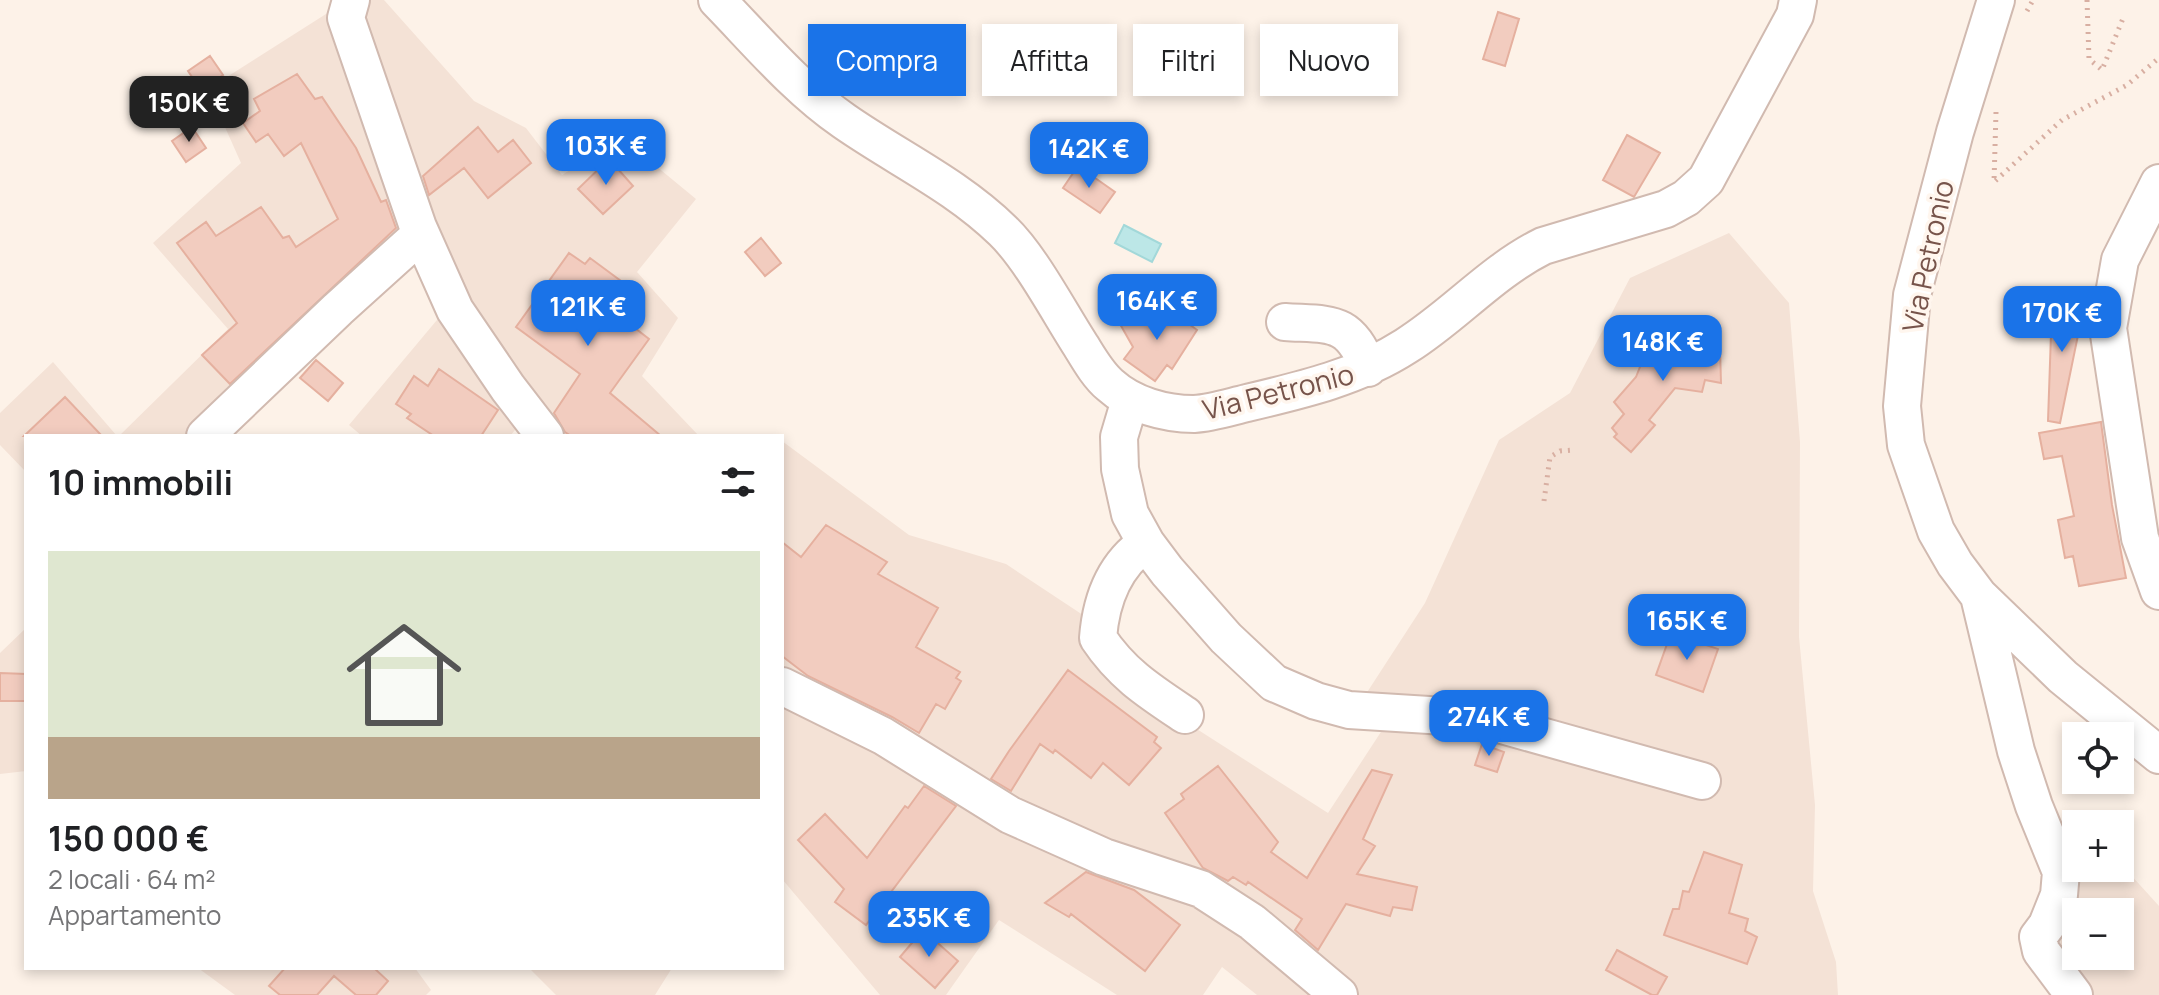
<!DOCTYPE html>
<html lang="it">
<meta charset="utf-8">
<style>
body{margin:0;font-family:Manrope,sans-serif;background:#f2f2f2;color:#202124;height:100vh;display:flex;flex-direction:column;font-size:30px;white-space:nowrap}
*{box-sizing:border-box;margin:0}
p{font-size:26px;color:#757577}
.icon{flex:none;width:44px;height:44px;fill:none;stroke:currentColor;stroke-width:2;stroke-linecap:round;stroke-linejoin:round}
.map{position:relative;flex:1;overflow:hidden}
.details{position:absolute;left:24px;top:434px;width:760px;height:536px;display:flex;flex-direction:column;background:#fff;border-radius:0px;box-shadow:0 4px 12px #0003}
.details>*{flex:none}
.top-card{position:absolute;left:808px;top:24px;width:760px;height:72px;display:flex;gap:16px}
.fabs{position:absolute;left:2062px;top:722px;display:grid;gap:16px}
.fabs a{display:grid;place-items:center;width:72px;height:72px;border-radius:0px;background:#fff;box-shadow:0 4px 12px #0003;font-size:40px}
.price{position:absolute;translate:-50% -68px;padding:0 18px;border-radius:16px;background:#1a73e8;color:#fff;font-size:26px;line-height:52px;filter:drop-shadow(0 2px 4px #0008)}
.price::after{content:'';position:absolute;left:50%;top:48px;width:24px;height:18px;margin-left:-12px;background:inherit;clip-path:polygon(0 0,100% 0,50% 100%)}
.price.on{background:#222;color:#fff}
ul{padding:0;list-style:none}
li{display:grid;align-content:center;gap:16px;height:424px;padding:0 24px}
li span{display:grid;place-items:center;height:248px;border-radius:0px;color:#555}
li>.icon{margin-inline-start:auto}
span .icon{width:144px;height:144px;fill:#fffc;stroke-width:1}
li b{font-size:34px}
h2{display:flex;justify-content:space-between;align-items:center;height:96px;padding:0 24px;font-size:34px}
.pill{padding:0 28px;border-radius:0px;background:#fff;box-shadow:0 4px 12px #0003;font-size:28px;line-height:72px}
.pill.on{background:#1a73e8;color:#fff}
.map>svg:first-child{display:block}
.residential{fill:#f4e2d6;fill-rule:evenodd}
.water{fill:#bce7e7;stroke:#a2d8d9;stroke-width:2}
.building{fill:#f2ccbf;stroke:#e5b09f;stroke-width:2}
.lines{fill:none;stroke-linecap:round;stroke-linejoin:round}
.minor-casing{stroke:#d1bab0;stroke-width:40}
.path{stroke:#d8afa2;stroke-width:5;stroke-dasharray:2 6;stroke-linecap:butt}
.minor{stroke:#fff;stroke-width:36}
.labels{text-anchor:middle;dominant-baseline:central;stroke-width:7;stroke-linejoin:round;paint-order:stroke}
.street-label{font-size:28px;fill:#77544b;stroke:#fff6ee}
</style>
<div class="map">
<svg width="2159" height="995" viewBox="0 0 2159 995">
<rect width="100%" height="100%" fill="#fdf2e8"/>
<path class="residential" d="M348,0H384L474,101L526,128L562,175L622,138L696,199L637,272L678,318L642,376L699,436H531L520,424L510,436H362L349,425L442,314L411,254L220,436H119L228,329L153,243L241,163L208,89Z
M1729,233L1789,303L1800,442L1799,637L1815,805L1813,891L1836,962L1838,995H1257L1222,967L1203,995H1117L999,920L946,995H880L782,879V441L909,535L1006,564L1092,621L1103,669L1328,813L1394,712L1364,697L1425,603L1499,440L1570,393L1630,278Z
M53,362L117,436H26V472L0,445V413Z
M26,628V771L0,774V653Z
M2120,863L2159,906V995H2064L2030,925L2097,868H2120ZM2076,912H2120V956H2076Z
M198,968H415L431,990L426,995H235Z
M529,968H672L655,995H556Z"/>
<path class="water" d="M1124,225L1161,244L1152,262L1115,243Z"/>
<path class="building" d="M1498,12L1519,19L1505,66L1483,59Z
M210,56L223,75L201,90L188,71Z
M297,74L315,99L322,97L356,148L381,202L386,200L396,228L230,384L202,355L237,323L177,243L206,222L216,236L261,207L283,238L289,236L296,247L338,219L301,143L284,156L268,134L256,142L243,123L260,111L254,99Z
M192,127L206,148L186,162L172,141Z
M478,127L498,152L513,140L531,163L488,198L464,168L429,195L423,176Z
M1627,135L1660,153L1634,197L1603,180Z
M609,159L633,186L603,214L578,189Z
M1078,166L1115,192L1100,213L1063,188Z
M761,238L781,263L765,276L745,252Z
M569,253L585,264L590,258L621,281L604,304L649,339L610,393L661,436H571L565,432L554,413L580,374L516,327Z
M2085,301L2060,423L2048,421L2052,305Z
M1170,310L1197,330L1172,369L1167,365L1155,381L1124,359L1133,347L1120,324L1136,312L1157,327Z
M1653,334L1720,348L1721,383L1705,380L1702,392L1675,388L1649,420L1655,425L1631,452L1614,437L1617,434L1612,428L1624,414L1614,402L1636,377Z
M316,360L343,383L328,401L300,378Z
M439,369L498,410L481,436H434L407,418L411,414L396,404L414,376L428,386Z
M65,397L102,436H24Z
M2101,422L2112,505L2126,578L2079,586L2073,556L2065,558L2058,520L2074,516L2062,456L2044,459L2039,433Z
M826,525L887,562L878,574L938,608L916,647L960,672L956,678L961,681L945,709L936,704L919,733L892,717L808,676L782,656V542L801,557Z
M1671,633L1718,649L1703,692L1656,675Z
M1068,670L1157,737L1154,742L1161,748L1129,785L1103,763L1091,778L1055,750L1053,753L1040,744L1011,791L991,779L1009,751Z
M0,673L26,674V701H0Z
M1482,744L1504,752L1497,772L1475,765Z
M1218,766L1278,842L1271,852L1307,878L1372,770L1392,775L1363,839L1375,846L1357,874L1417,887L1412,910L1393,907L1390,916L1346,904L1318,950L1295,930L1302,919L1248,882L1246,885L1233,877L1228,881L1203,868L1165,813L1184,799L1181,794Z
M924,786L956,806L866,925L835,902L844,889L798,840L825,814L867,858L905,806L908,808Z
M1704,852L1742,865L1729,913L1748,919L1745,931L1757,937L1747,964L1664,935L1673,909H1679L1683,891L1689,892Z
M1086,872L1134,890L1180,925L1145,971L1071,914L1069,917L1045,903Z
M923,930L958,961L935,988L900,957Z
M1617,950L1667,977L1657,995H1652L1606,970Z
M285,968H374L388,981L376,995H356L334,976L317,995H280L269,986Z"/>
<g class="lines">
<defs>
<path id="minor" d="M351,0L346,18L418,227L455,310L508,388L545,436
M717,0C757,41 796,88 844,121C897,158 956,185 1003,231C1031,258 1059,312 1081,346C1089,359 1098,375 1110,385C1132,405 1165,414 1194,414C1212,413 1230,407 1247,403C1302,390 1358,377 1406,346C1454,316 1491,272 1543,246L1666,209L1686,198L1706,180L1795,15L1798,0
M1996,0L1955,132L1912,295L1902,406L1906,445L1936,531L1955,564L1979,596L2063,677L2159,755
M2159,183L2120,260L2108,328L2140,538L2159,591
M1285,322C1330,325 1350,319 1368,368
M1130,400L1119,437L1120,469L1130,514L1146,543L1167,571L1226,638L1274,683L1316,701L1349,710L1477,718L1702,781
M205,436L338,309L421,234
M1146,543C1114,565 1101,600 1098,638C1122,674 1149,691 1185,715
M1979,596L2016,751L2034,806L2061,872L2059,895L2047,925L2038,937L2041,951L2074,995
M782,686L883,736L1010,815L1104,857L1201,889L1252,922L1339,995"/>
</defs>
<use href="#minor" class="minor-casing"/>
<path class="path" d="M2087,0L2089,59L2102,70L2124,16
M2027,11L2033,0
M1996,112L1994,182L2062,120L2127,85L2159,58
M2071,329L2074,309
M1544,501L1550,457L1560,451L1573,450"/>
<use href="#minor" class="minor"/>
</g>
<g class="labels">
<g class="street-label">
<text transform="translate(1927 256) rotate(-78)">Via Petronio</text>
<text transform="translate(1278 391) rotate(-14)">Via Petronio</text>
</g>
</g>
</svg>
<div class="fabs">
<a><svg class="icon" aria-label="locate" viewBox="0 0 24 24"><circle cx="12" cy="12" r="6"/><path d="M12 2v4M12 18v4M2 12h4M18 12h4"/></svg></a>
<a>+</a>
<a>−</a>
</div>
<b class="price on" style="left:189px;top:144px">150K €</b>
<b class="price" style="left:606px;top:187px">103K €</b>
<b class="price" style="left:1089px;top:190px">142K €</b>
<b class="price" style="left:1157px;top:342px">164K €</b>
<b class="price" style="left:588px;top:348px">121K €</b>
<b class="price" style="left:2062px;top:354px">170K €</b>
<b class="price" style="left:1663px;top:383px">148K €</b>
<b class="price" style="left:1687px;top:662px">165K €</b>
<b class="price" style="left:1489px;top:758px">274K €</b>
<b class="price" style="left:929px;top:959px">235K €</b>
<div class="top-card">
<a class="pill on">Compra</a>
<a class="pill">Affitta</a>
<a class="pill">Filtri</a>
<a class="pill">Nuovo</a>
</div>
<section class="details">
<h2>10 immobili<svg class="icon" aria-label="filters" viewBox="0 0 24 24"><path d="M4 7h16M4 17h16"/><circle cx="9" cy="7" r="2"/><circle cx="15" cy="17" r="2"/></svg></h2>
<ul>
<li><span style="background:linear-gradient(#dfe7d0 75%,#b9a48a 0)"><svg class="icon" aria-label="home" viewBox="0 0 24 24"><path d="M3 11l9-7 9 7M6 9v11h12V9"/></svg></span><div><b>150 000 €</b><p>2 locali · 64 m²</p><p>Appartamento</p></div></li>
</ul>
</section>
</div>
